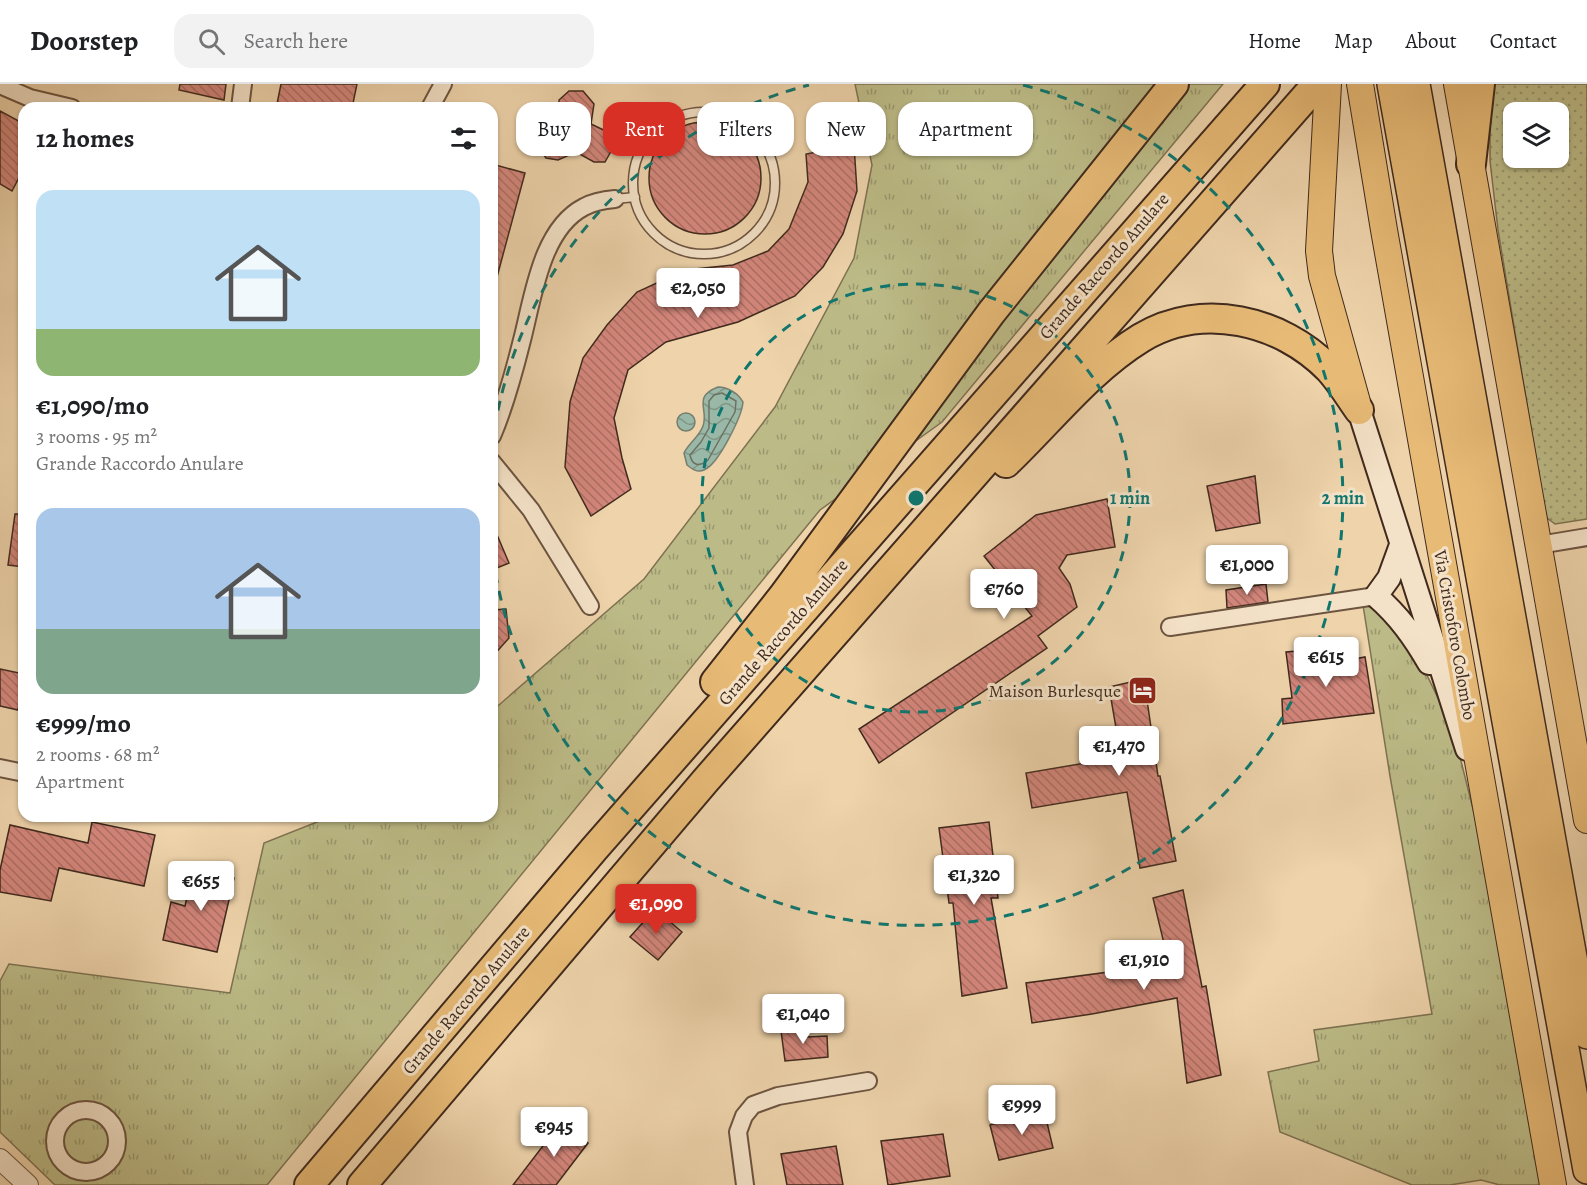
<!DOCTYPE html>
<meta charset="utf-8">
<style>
body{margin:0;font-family:Alegreya,serif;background:#f2f2f2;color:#202124;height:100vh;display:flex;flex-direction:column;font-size:22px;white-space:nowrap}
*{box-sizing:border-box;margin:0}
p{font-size:20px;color:#757577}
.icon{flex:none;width:33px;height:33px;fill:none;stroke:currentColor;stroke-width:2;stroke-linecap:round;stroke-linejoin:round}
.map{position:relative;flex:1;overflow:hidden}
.side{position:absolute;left:18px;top:18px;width:480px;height:720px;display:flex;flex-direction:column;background:#fff;border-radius:18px;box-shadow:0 2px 4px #0004}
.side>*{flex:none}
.top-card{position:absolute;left:516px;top:18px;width:570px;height:54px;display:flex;gap:12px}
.buttons{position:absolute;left:1503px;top:18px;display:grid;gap:12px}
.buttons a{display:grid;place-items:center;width:66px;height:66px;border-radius:12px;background:#fff;box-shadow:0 2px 4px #0004;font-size:30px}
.price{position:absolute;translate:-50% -51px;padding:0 14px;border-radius:6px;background:#fff;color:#222;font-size:20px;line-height:39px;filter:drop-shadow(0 2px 3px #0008)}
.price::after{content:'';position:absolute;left:50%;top:36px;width:18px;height:14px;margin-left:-9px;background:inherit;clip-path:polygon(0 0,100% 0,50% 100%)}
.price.selected{background:#d93025;color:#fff}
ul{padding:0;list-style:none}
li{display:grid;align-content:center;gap:12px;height:318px;padding:0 18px}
li span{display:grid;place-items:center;height:186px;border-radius:18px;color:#555}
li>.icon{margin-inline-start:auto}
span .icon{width:108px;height:108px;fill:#fffc;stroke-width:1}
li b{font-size:26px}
h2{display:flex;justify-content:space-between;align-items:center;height:72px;padding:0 18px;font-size:26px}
.chip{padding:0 21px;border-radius:18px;background:#fff;box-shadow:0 2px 4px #0004;font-size:21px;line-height:54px}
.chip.selected{background:#d93025;color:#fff}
header{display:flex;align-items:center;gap:36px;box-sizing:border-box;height:84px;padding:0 30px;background:#fff;border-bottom:2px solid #e0e0e0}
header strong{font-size:28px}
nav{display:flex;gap:33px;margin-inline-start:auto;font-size:21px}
.search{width:420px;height:54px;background:#f2f2f2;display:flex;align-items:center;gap:15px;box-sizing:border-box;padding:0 21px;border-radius:18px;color:#757577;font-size:22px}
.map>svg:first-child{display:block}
.grass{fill:url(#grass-tufts);stroke:#7e7252;stroke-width:1.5}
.park{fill:url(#park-dots);stroke:#7e7252;stroke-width:1.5;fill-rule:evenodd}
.water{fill:url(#water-waves);stroke:#767f70;stroke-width:1.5}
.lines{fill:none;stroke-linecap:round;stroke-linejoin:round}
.shore{stroke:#6d7162;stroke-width:1.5}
.building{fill:url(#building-back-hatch);stroke:#402a1d;stroke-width:1.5}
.service-casing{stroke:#6c5440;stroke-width:11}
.minor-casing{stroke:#6c5440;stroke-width:20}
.tertiary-casing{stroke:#6c5440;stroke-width:22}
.secondary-casing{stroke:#402a1d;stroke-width:26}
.primary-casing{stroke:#402a1d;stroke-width:28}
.trunk-casing{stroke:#402a1d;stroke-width:30}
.motorway-casing{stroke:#402a1d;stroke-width:32}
.service{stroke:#f4e2c8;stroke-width:8}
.minor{stroke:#f4e2c8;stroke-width:16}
.tertiary{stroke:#f4e2c8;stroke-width:20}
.secondary{stroke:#f4e2c8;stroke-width:22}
.primary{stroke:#e7ba76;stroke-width:26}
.trunk{stroke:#e7ba76;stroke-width:27}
.motorway{stroke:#e7ba76;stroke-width:28}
.ring{fill:none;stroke:#0f766e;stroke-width:3;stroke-dasharray:10 8}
.labels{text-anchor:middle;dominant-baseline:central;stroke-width:6;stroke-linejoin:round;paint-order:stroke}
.street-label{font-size:18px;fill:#402a1d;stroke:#f4e2c8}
.poi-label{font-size:18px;fill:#402a1d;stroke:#f4e2c8;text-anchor:end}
.centre{fill:#0f766e;stroke:#f4e2c8;stroke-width:3}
.ring-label{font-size:18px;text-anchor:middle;font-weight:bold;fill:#0f766e;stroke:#f4e2c8;stroke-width:6;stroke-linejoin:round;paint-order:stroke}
</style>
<header>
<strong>Doorstep</strong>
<div class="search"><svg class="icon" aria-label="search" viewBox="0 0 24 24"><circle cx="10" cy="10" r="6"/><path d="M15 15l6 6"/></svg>Search here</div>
<nav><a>Home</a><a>Map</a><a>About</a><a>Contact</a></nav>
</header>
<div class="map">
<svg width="1587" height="1101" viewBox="0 0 1587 1101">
<defs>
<pattern id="grass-tufts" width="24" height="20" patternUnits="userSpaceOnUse" patternTransform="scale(1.5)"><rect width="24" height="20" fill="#bcbb87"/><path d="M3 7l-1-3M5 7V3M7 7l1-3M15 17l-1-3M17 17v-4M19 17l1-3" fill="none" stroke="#9a986e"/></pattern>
<pattern id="park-dots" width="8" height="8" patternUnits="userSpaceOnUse" patternTransform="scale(1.5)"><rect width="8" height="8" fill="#bcbb87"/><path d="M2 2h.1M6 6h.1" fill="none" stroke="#9a986e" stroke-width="1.8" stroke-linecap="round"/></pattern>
<pattern id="water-waves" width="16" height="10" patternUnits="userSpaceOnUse" patternTransform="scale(1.5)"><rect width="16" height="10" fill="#9ab8a7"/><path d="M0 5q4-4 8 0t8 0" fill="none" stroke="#7f9687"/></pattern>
<pattern id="building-back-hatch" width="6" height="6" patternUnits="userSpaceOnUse" patternTransform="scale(1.5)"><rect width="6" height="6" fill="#d3867b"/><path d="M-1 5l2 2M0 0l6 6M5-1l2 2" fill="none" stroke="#ad6e64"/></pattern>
</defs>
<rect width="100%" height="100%" fill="#eed3ab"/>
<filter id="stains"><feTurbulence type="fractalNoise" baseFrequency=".00333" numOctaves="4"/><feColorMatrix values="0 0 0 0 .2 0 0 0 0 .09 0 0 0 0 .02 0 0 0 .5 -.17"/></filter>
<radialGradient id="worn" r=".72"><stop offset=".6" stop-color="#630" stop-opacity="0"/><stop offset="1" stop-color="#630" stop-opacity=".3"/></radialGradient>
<path class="grass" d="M855,0H1223L942,338L820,426L267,1101H55L0,1048V897L9,880L230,909L264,759L332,732H492V627L644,495L775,323L854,174L872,81Z
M1363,521H1371L1384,530L1420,577L1453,645L1475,733L1541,1101H1500L1481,1096L1450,1101H1412L1280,1048L1268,988L1319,977L1314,946L1432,930L1390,692Z"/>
<path class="park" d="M1493,0H1587V435L1555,440L1547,434L1545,428L1498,146L1490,77V13ZM1514,28H1558V74H1514Z"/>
<path class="water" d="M718,303C728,303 738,309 743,318C742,332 718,381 704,386C697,389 692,385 687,381L684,369C689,359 699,353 703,342C709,325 692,313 718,303Z
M677 338a9 9 0 1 1 18 0a9 9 0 1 1-18 0Z"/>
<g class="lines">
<path class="shore" d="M722,309L736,317L735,328L708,376C700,383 692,382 690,371L701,358L709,344V317L714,311Z"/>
</g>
<path class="building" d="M180,0H226L224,16L179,6Z
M281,0H357L352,24H298L277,20Z
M569,7H583L594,20L591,40L610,49L614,62L605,78H594L576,68L558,76L546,74L537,61L540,50L560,39L559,16Z
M0,27L24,40V84L12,107L0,100Z
M649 94a56 56 0 1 1 112 0a56 56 0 1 1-112 0Z
M854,61L857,107L843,150L823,183L795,212L738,238L666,258L628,286L614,334L622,374L631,405L591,432L565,383L570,318L583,274L607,241L637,208L685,186L733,181L768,167L789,145L808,98L806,70Z
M492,80L525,89L497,193H492Z
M1255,392L1260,439L1216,447L1207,402Z
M1107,415L1115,463L1067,471L1059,484L1070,500L1077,523L1038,552L1047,564L879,679L859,645L1032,532L984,472L1036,431Z
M15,430H24V483L8,481Z
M492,439L509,479L492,486Z
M1266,500L1268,518L1227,524L1226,506Z
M506,525L509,554L492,573V526Z
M1322,565L1324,581L1365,573L1374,629L1283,640L1282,615L1292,614L1286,568Z
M0,585L24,590L18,626L0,622Z
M1144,595L1158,692H1160L1176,777L1140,784L1127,708L1032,724L1026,689L1121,673L1109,603Z
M92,738L155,751L144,802L59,784L51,817L0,808V786L10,741L88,759Z
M989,738L998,814H991L1007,904L962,912L953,819H949L939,744Z
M193,786L234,794L217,868L163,856L171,818L185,822Z
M1183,806L1202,903L1206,902L1221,991L1187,999L1177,914L1092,930L1032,939L1026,899L1169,880L1153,814Z
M655,825L682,848L658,876L630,853Z
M806,943L807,953L827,952L828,973L785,977L781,947Z
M1044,1026L1053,1064L999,1076L990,1041Z
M562,1037L588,1059L556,1101H513Z
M943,1050L950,1092L888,1101L881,1057Z
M836,1062L843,1101H787L781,1070Z"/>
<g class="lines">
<defs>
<path id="service" d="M633 99a71 71 0 1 1 142 0a71 71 0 1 1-142 0Z
M615,115L635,113"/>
<path id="minor" d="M0,1L30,14L72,24
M240,24L243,0
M430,24L443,0
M492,352C505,322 514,288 522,256C533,214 541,145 584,123C593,118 604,116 615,115
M492,378L531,426L590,522
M1539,461L1587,453
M1170,543L1376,512
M0,684L24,689
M55 1057a31 31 0 1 1 62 0a31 31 0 1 1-62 0Z
M745,1101L738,1048L744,1032L753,1021L778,1012L868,997"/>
<path id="tertiary" d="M0,1075L28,1101"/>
<path id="secondary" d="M1359,326L1467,665
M1401,461L1389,494L1376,512C1399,532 1414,553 1429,579"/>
<path id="primary" d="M1328,0L1319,167L1322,192L1357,318
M1360,0L1384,146L1553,1101
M1457,0L1587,736"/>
<path id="trunk" d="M1391,0L1587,1086
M1416,0L1587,951"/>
<path id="motorway" d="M1471,80L1480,0
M1006,379C1050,337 1089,286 1141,254C1202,217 1281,236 1329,285C1341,298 1349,312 1359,326
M715,598L783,512L991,229L1174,0
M309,1101L595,764L1265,0
M362,1101L706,696L1317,0"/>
</defs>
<use href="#service" class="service-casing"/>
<use href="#minor" class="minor-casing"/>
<use href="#tertiary" class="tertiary-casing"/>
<use href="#secondary" class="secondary-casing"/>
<use href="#primary" class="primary-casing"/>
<use href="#trunk" class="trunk-casing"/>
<use href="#motorway" class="motorway-casing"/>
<use href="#service" class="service"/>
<use href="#minor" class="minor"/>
<use href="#tertiary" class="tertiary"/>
<use href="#secondary" class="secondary"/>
<use href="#primary" class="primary"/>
<use href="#trunk" class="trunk"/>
<use href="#motorway" class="motorway"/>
</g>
<g class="ring">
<circle cx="916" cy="414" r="214"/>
<path d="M492 362A427 427 0 0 1 809 1M1023 1A427 427 0 1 1 492 466"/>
</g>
<defs>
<symbol id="hotel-square" viewBox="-11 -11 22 22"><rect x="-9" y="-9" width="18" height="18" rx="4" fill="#8f2418" stroke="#f4e2c8"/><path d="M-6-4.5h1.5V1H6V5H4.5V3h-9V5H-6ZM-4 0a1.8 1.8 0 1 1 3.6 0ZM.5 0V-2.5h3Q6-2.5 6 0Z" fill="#fff"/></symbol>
</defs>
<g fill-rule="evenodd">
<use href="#hotel-square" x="1126" y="590" width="33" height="33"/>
</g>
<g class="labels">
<g class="street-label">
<text transform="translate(1104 182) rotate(-49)">Grande Raccordo Anulare</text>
<text transform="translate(783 548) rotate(-49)">Grande Raccordo Anulare</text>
<text transform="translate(1455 551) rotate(80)">Via Cristoforo Colombo</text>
<text transform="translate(466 916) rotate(-50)">Grande Raccordo Anulare</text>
</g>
<g class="poi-label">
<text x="1121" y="607">Maison Burlesque</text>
</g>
</g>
<circle cx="916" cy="414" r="9" class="centre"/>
<g class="ring-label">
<text x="1130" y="420">1 min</text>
<text x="1343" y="420">2 min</text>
</g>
<rect width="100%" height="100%" filter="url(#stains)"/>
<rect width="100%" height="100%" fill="url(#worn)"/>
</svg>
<div class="buttons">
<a><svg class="icon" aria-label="layers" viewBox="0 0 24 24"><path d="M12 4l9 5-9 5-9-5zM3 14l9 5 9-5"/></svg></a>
</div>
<b class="price" style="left:698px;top:235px">€2,050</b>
<b class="price" style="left:1247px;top:512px">€1,000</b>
<b class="price" style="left:1004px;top:536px">€760</b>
<b class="price" style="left:1326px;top:604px">€615</b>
<b class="price" style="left:1119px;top:693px">€1,470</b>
<b class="price" style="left:974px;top:822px">€1,320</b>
<b class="price" style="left:201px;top:828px">€655</b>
<b class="price selected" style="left:656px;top:851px">€1,090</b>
<b class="price" style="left:1144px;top:907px">€1,910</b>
<b class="price" style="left:803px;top:961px">€1,040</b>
<b class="price" style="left:1022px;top:1052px">€999</b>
<b class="price" style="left:554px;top:1074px">€945</b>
<div class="top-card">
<a class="chip">Buy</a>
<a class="chip selected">Rent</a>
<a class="chip">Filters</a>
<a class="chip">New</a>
<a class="chip">Apartment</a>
</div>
<section class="side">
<h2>12 homes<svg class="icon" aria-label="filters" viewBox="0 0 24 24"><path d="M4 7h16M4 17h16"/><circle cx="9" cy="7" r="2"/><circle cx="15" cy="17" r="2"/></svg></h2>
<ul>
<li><span style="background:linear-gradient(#bfe0f5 75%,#8fb573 0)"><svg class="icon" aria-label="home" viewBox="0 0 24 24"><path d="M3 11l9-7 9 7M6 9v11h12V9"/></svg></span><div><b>€1,090/mo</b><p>3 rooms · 95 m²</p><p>Grande Raccordo Anulare</p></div></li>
<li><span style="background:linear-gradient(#a9c7e8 65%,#7fa58c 0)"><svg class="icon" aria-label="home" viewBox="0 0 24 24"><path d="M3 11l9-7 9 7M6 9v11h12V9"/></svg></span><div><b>€999/mo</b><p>2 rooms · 68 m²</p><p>Apartment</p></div></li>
</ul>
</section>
</div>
